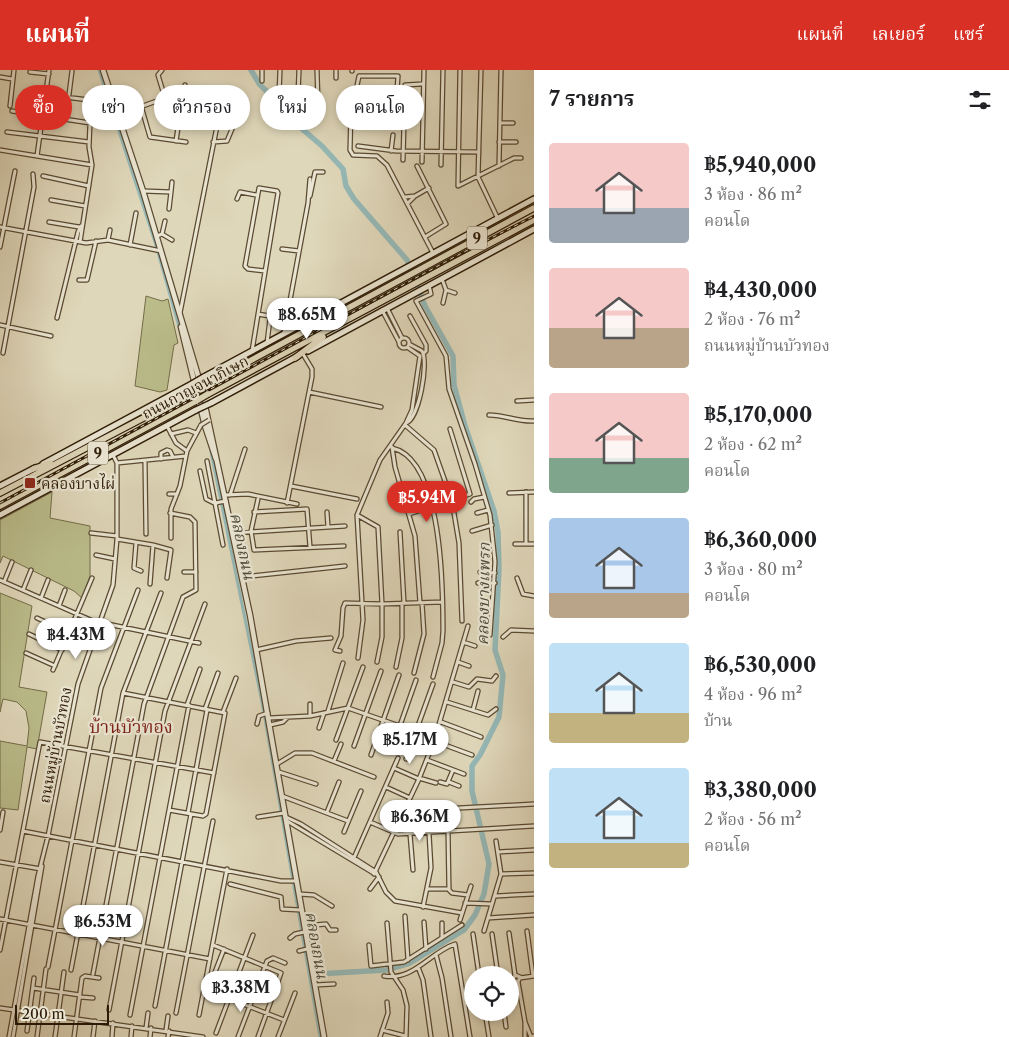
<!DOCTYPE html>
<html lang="th">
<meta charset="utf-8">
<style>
body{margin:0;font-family:"Libre Caslon Text","Noto Serif Thai",serif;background:#f6f6f6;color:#202124;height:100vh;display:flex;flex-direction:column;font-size:19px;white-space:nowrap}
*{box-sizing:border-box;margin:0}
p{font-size:16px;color:#757577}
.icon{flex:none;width:28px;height:28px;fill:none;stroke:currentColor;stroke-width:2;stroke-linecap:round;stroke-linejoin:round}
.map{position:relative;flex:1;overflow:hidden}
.sheet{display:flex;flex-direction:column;background:#fff;width:475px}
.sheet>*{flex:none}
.guide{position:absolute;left:15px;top:15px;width:444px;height:45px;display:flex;gap:10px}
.buttons{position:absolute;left:464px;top:896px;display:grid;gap:10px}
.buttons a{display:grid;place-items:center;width:55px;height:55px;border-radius:50%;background:#fff;box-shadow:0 2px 8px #0003;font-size:25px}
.scale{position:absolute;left:15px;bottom:12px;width:94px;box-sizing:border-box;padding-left:5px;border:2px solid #2d1b05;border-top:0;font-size:14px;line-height:18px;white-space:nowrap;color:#2d1b05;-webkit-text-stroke:4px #eae5d2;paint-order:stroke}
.price{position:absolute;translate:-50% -42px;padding:0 11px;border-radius:18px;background:#fff;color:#222;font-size:16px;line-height:32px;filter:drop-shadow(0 1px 2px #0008)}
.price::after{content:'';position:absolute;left:50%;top:30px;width:15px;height:11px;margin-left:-8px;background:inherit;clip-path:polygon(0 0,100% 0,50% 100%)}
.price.current{background:#d93025;color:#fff}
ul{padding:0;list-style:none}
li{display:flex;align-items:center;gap:15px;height:125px;padding:0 15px}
li span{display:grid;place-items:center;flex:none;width:140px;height:100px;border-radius:5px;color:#555}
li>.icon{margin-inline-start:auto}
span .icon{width:60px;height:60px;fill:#fffc;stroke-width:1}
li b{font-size:21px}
h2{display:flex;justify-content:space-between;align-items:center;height:60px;padding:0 15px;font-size:21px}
.tag{padding:0 18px;border-radius:22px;background:#fff;box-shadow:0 2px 8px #0003;font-size:18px;line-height:45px}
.tag.current{background:#d93025;color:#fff}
header{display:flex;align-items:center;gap:30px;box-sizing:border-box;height:70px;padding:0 25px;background:#d93025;color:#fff}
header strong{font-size:24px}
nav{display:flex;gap:28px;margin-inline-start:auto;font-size:18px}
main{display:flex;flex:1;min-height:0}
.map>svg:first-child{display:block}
.green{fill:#babc8a;stroke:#746c48}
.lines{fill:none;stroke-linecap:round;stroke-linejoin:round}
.canal{stroke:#95b8b6;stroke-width:3}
.river{stroke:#95b8b6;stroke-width:5.5}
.minor-casing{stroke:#5a4a32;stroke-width:5.5}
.tertiary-casing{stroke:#5a4a32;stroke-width:7}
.secondary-casing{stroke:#2d1b05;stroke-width:8}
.trunk-casing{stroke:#2d1b05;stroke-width:8}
.minor{stroke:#eae5d2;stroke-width:3}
.tertiary{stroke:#eae5d2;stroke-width:4.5}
.secondary{stroke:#eae5d2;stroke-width:5}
.trunk{stroke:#dfd7ba;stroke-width:5.5}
.rail-casing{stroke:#2d1b05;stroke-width:3}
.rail{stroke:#eae5d2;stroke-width:1;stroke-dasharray:4;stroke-linecap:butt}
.minor-bridge-casing{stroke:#5a4a32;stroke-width:5.5;stroke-linecap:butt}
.secondary-bridge-casing{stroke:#2d1b05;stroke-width:8;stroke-linecap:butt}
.trunk-bridge-casing{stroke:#2d1b05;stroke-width:8;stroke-linecap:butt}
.minor-bridge{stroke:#eae5d2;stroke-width:3}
.secondary-bridge{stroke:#eae5d2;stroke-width:5}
.trunk-bridge{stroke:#dfd7ba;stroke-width:5.5}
.poi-dot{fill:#8f2418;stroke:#eae5d2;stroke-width:2}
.labels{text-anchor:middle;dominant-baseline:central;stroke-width:4.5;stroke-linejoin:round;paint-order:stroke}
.shield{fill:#eae5d2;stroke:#665842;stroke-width:1}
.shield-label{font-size:14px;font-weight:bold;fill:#2d1b05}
.street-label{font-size:15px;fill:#2d1b05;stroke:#eae5d2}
.poi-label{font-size:15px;fill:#2d1b05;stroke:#eae5d2;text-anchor:start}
.water-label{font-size:16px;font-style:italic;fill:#4c4a3a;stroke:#eae5d2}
.quarter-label{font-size:18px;fill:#7a1f14;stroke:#eae5d2}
</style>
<header>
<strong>แผนที่</strong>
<nav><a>แผนที่</a><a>เลเยอร์</a><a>แชร์</a></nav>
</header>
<main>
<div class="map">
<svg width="534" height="967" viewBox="0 0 534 967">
<rect width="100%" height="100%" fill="#dfd7ba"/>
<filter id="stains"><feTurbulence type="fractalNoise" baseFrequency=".004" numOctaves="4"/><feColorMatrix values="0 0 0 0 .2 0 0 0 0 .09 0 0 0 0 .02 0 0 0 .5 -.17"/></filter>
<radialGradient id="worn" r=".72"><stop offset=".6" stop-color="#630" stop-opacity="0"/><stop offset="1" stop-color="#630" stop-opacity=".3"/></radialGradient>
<path class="green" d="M146,226L162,231L168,229L178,273L174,275L167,320L160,322L135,316Z
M52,422L50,448L90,456V506L82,528L74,521L3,486L0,493V450Z
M0,523L32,536L19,617L47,622L37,679L27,677L18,740L0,738V671L27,676L29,658L26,641L17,632L3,629L0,642Z"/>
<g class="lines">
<path class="canal" d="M99,0L155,172L180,260
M210,377L263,637L320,967"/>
<path class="river" d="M251,0L260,15L286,39L301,58L322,76L343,99L346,116L354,129L407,190L425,236L453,286L454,315L465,356L494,441L498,462L499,499L495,580L503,605L499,647L480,685L472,696V721L489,794L484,824L475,845L464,860L410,893L386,900L317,904"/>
<defs>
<path id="minor" d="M317,0L318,32
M460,0L458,116L514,88H521
M481,0L478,107L498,149
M352,1V0
M30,2L49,4
M0,7L12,9
M336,8V0
M262,11V0
M25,22L89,30
M279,25L280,0
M298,25L299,41
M165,28L184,21L185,15
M161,29L169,50L179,51L184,49L187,34
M354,30L359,6H398L396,35L354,30L351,40L350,80L353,85L377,86L387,95L433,183
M283,31L298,25L299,0
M10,36L14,0
M141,36L150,67L186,72
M12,41L90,53L89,77L92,95L80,172
M118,45L165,28L158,5L162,0
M66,48L72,1
M95,48L110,39
M500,53H513
M7,62L89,72
M176,71L179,51
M213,72L227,71L237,47
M499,72H516
M358,76L396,81L479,82
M0,80L92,95
M391,81L393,65
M37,86L49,0
M403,90L405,15L422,14
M422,92L424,0
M441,95L443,0
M417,96L446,154L425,167
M499,96L501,0
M43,106L89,116
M143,121L171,122L172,112
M310,126L315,102H323
M405,127L415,126L429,118
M237,129L240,122L256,125
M51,130L85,136
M408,133L415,126
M169,139L171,122
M49,152L79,157
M0,157L86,173L108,170L161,181
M162,164L172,170
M157,166L162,164L165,151
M108,170L110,160
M130,175L136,143
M0,177L15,101
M282,179L299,181
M442,209L446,220L443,233
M79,210H87L96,171
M429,215L431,224L416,231L446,286L449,319L475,394L490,445L495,492L490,565
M446,220L455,223
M387,238L402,268
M382,240L399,272
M180,243L219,46
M258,244L269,246L270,249L267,273
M410,246L426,275V281L423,284
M57,248L78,162L81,156
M0,255L51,266
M284,263L308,133L310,109
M399 273a5 5 0 1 1 10 0a5 5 0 1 1-10 0Z
M252,281L278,123L277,121L259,118L245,196L248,199L265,201
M3,283L34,117L33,104
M309,322L381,337
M517,331L534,330
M489,345C506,345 516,352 534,351
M406,353C419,349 429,292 422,281L409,274
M405,355L434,380L452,431L459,473L462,551
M167,356L176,373L187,381
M171,364L188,360L196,363
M392,377L395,397L415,466L420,533
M392,378C443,389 443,520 443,561L442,573L433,607
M161,389V383L167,380L170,381L173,387
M207,391L215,433
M145,392L146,464
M117,393L186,386
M200,401L206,429L216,434
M291,416L357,429
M526,422V474
M509,423L534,422
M169,424H177
M225,425L248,424L297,434
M230,425L245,379
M258,429L251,461L254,480L344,476
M471,432L474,429L484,427
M287,433L312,307V299L303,284
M254,442L307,439L310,477
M327,442L328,457
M477,443L488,440
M409,444L470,424L450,359
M472,461L492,455
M400,462L404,533
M91,463L117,466
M233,463L345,456
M171,468V439L180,416L187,381L201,355
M117,469L153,475L150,514
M136,473L134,498L141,501
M515,474H534
M153,475L171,480L167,508
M223,475L215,433L226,431
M96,485L115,489
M184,502H196
M480,502L495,503
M242,507L345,496
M517,508L523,524L534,526
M0,510L93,551L199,573
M4,512L12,492
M478,513H495
M23,520L31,500
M41,528L48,510
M59,536L65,520
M37,548L69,563
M29,564L62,580
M503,567L511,560L534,561
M463,572L475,576
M256,580L296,571L331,568
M340,581L335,580L341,566L343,538L345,533L382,534L378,457L357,445
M26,583L55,596
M358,588L363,550L357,445L380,390L406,353L412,340L420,286L407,277
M377,592L382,567V534L442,532
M458,592L469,596
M396,597L402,568V533
M53,600L92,508
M414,603L424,564L422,533
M453,612L469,617L477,609L492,611L496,606
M123,623L225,643L206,744L203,746L169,740
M447,632L488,645L496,639
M187,635L200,599
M205,639L218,603
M473,640L478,621
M328,641L343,593
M223,642L236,608
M310,646V634
M269,648L310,646L348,638L417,662
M441,652L481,667
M257,654L259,646L268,643
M270,655L283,652L287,648
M319,658L324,643
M336,670L363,597
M434,671L472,685
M354,676L381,601
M391,681L416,610
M371,685L399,605
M406,689L433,614
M427,690L464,704
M334,691L341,674
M277,694L295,683H312L374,707
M394,698L419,709
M279,702L316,714
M419,708L436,713
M440,712L447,714L453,700
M449,712L459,716
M386,717L410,728
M282,726L348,751
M404,741L534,734
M327,742L339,712
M188,743L207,640
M258,747L284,743
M286,747L301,754L376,802L386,822L395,831L462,843
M287,751L375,804
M370,752L398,764L534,756
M0,760L3,742
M23,761L281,811H297
M448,761L449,820L452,823L468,825
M344,762L361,721
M410,764L413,800
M498,782L534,780
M353,790L398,688
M0,792L41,799
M374,804L419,709L434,671L468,556
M501,804L534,803
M230,814L281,827L282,839L301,840
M370,819L379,807
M427,819H449
M299,824L314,825L332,836
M496,826L534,824
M465,833L492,834
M423,837L431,798L429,763
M405,846L408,890
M488,848L534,845
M0,849L210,889
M460,850L471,816
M424,852L426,879
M387,853L391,902L403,920L407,936L406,967
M442,853V868
M304,856L326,854L330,860H336
M484,861L501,804L496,771
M527,861L533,906
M509,863L515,905L513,910L518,912L520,907L515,905
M473,864L479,905
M492,864L498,905
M290,868L295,864L304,862
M213,875L281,903L258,967
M369,875L371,896L404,892L462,855
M0,880L40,672L214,703
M299,881L307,879
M436,885L442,908L451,967
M48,897L101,618L138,520
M418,897L423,910L431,967
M71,900L123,623L161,523
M93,904L144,634L183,527L196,520L195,452L190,447L170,443
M384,906C414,911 430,882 455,874L470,967
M520,908L534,906
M518,912L525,952
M315,915L334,914
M33,918L80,925
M204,919L284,950
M208,920L224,879
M80,927L93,928
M155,936L191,744
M0,938L203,967
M109,940L165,641L205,534
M485,942L489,967
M504,942L506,957
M176,943L213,751
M130,945L189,635
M199,945L227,799
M146,958L148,943
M166,960L168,946
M382,960L405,966
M27,961L34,908
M216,963L253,865
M9,967L38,806L48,766L78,614L113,515L117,469V393L113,385
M13,967L42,796
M37,967L46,899
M55,967L64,902
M74,967L82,908L85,906L99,908
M93,967L95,951
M112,967L113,953
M131,967L132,956
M150,967L151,958
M168,967L169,961
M238,967L267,891L273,888L285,893
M278,967L295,923
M380,967L388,943L387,932
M525,967V952L531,967L534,966"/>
<path id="tertiary" d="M103,0L143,121L199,309
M181,257L205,356L216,389
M205,336L250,545L324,967"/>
<path id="secondary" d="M308,281L534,159
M204,307L534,129
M211,333L298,286
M43,394L192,314
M0,416L35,398
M0,445L196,340"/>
<path id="trunk" d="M305,258L327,241
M295,288L323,267
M205,315L534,138
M208,324L534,150
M33,399L50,393
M0,423L193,322
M0,436L196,331"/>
</defs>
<use href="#minor" class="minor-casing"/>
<use href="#tertiary" class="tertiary-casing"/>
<use href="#secondary" class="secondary-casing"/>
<use href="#trunk" class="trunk-casing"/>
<use href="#minor" class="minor"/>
<use href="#tertiary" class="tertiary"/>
<use href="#secondary" class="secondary"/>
<use href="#trunk" class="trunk"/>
<defs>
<path id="rail" d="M0,433L460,184L534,146"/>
</defs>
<use href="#rail" class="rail-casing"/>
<use href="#rail" class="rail"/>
<defs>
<path id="minor-bridge" d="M110,39L115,37
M201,355L209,350"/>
<path id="secondary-bridge" d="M192,314L204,307
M196,340L211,333"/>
<path id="trunk-bridge" d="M193,322L205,315
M196,331L208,324"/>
</defs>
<use href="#minor-bridge" class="minor-bridge-casing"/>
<use href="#secondary-bridge" class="secondary-bridge-casing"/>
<use href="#trunk-bridge" class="trunk-bridge-casing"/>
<use href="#minor-bridge" class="minor-bridge"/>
<use href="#secondary-bridge" class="secondary-bridge"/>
<use href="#trunk-bridge" class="trunk-bridge"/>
</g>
<rect class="poi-dot" x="24" y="407" width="12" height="12" rx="2.5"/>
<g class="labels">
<g class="shield">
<rect x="467" y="156.5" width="20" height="23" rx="4"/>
<rect x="88" y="371.5" width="20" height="23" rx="4"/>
</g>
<g class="shield-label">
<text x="477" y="168">9</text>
<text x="98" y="383">9</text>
</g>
<g class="street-label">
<text transform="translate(195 317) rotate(-28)">ถนนกาญจนาภิเษก</text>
<text transform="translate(55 675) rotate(-79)">ถนนหมู่บ้านบัวทอง</text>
</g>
<g class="poi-label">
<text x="41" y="413">คลองบางไผ่</text>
</g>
<g class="water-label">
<text transform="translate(243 476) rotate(78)">คลองถนน</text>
<text transform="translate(483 524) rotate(-89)">คลองบางแพรก</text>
<text transform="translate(317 875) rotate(80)">คลองถนน</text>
</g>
<g class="quarter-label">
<text x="131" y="657">บ้านบัวทอง</text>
</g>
</g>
<rect width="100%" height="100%" filter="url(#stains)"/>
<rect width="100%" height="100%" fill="url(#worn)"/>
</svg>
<div class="buttons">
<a><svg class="icon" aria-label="locate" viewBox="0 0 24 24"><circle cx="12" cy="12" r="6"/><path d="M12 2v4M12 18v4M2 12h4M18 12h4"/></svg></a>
</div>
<div class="scale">200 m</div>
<b class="price" style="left:307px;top:270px">฿8.65M</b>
<b class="price current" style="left:427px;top:453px">฿5.94M</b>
<b class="price" style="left:76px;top:590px">฿4.43M</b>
<b class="price" style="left:410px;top:695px">฿5.17M</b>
<b class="price" style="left:420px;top:772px">฿6.36M</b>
<b class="price" style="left:103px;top:877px">฿6.53M</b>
<b class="price" style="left:241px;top:943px">฿3.38M</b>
<div class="guide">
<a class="tag current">ซื้อ</a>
<a class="tag">เช่า</a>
<a class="tag">ตัวกรอง</a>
<a class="tag">ใหม่</a>
<a class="tag">คอนโด</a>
</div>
</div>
<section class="sheet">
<h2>7 รายการ<svg class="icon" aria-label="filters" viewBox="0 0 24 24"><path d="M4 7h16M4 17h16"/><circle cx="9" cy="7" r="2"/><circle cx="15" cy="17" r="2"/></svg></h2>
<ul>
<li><span style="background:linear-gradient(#f6c9c9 65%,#9aa5b1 0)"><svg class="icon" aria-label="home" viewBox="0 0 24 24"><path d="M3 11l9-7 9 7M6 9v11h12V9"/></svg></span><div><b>฿5,940,000</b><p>3 ห้อง · 86 m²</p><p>คอนโด</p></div></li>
<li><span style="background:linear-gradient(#f6c9c9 60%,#b9a48a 0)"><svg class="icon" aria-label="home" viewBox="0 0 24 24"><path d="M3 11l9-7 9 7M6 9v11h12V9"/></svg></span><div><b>฿4,430,000</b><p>2 ห้อง · 76 m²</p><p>ถนนหมู่บ้านบัวทอง</p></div></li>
<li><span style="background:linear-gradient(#f6c9c9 65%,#7fa58c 0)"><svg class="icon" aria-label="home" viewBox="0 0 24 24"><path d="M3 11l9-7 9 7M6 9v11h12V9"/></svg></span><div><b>฿5,170,000</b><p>2 ห้อง · 62 m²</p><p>คอนโด</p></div></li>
<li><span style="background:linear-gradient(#a9c7e8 75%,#b9a48a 0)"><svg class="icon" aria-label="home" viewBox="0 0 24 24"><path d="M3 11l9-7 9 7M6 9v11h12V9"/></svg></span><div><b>฿6,360,000</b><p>3 ห้อง · 80 m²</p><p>คอนโด</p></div></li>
<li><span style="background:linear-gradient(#bfe0f5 70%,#c2b280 0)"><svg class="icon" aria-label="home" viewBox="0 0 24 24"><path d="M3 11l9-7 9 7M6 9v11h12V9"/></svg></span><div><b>฿6,530,000</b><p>4 ห้อง · 96 m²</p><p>บ้าน</p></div></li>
<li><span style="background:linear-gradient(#bfe0f5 75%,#c2b280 0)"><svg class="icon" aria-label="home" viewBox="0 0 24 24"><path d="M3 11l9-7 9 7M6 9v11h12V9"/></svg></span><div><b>฿3,380,000</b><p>2 ห้อง · 56 m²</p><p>คอนโด</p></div></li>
</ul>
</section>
</main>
